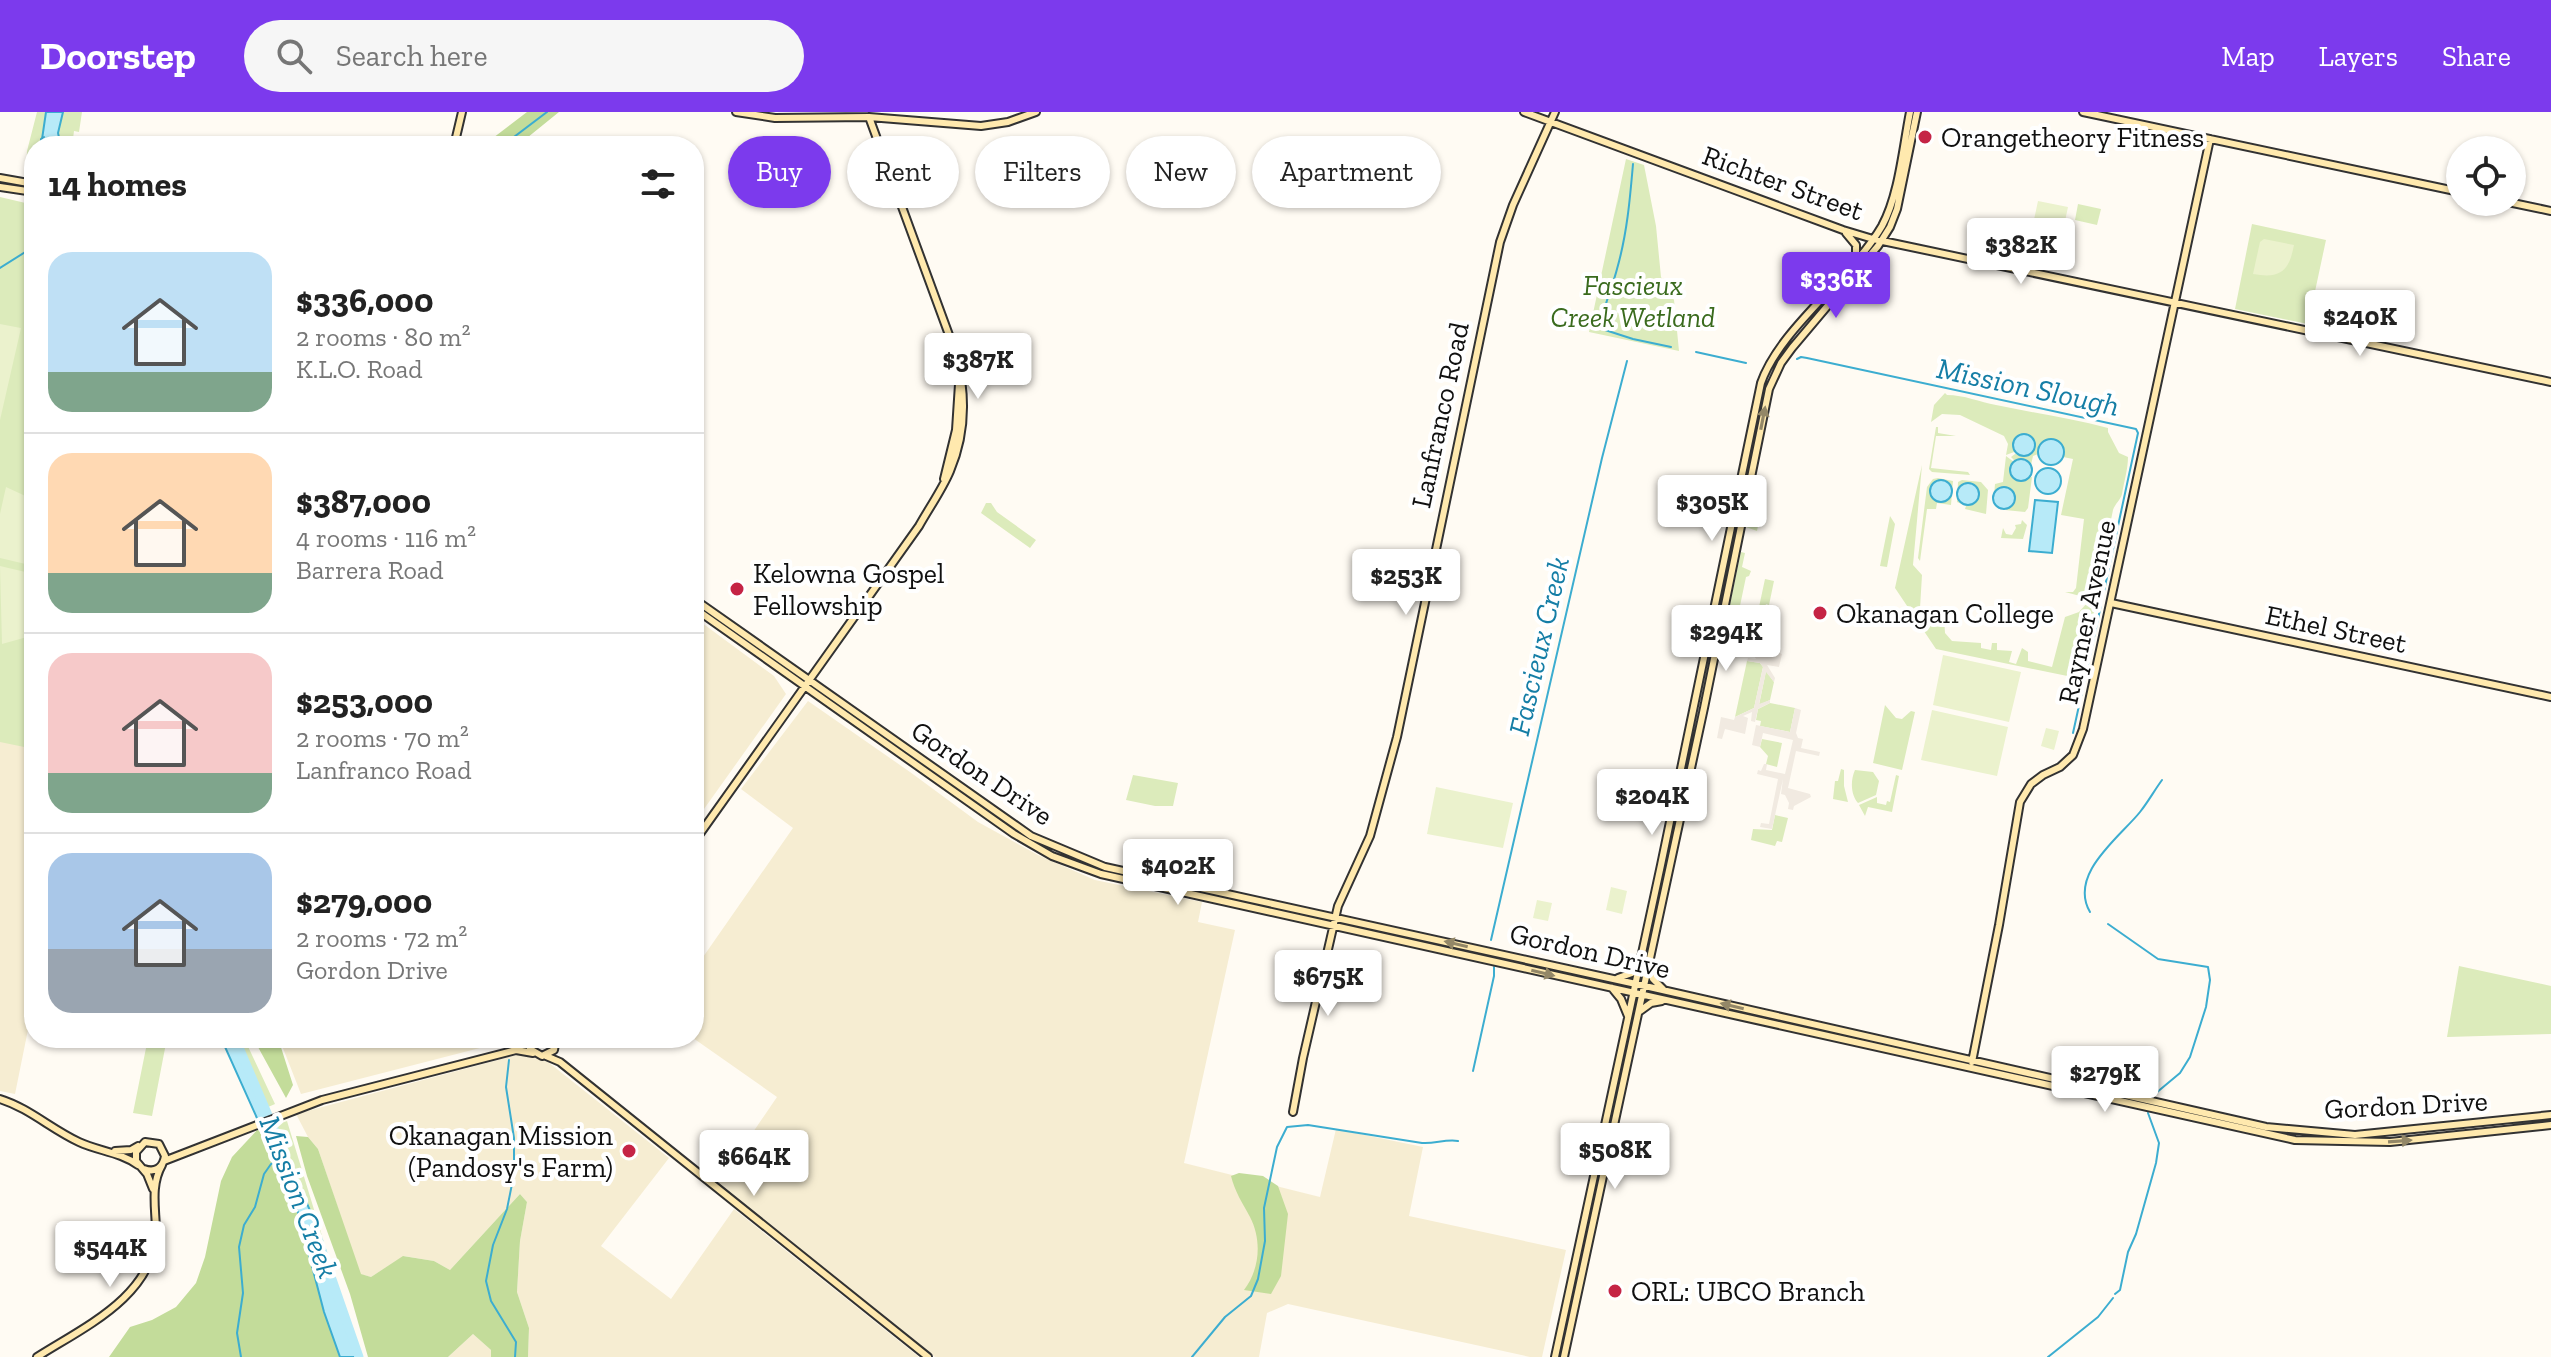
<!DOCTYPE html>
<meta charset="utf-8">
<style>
body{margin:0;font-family:"Zilla Slab",serif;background:#f6f6f6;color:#222;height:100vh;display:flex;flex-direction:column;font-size:30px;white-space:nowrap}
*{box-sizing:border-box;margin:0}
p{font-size:26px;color:#767676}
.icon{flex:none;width:44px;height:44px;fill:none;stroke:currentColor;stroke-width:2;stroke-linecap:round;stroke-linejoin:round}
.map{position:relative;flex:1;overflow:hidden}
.details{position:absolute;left:24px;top:24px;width:680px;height:912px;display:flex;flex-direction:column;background:#fff;border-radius:32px;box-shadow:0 2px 6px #0004}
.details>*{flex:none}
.hud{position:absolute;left:728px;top:24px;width:760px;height:72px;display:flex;gap:16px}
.fabs{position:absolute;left:2446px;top:24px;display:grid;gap:16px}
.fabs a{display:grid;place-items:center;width:80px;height:80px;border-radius:50%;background:#fff;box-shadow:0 2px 6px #0004;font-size:40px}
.price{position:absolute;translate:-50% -68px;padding:0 18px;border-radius:8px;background:#fff;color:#222;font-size:26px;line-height:52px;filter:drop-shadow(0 2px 4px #0008)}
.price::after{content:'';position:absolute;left:50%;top:48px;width:24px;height:18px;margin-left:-12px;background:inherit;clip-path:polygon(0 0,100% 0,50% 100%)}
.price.active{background:#7c3aed;color:#fff}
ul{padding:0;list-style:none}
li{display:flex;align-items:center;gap:24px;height:200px;padding:0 24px}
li+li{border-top:2px solid #e0e0e0}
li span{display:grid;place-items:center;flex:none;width:224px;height:160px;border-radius:24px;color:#555}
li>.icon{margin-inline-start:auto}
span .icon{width:96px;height:96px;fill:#fffc;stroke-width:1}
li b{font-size:34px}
h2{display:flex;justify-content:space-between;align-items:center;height:96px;padding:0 24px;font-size:34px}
.pill{padding:0 28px;border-radius:36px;background:#fff;box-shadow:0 2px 6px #0004;font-size:28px;line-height:72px}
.pill.active{background:#7c3aed;color:#fff}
header{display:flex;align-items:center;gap:48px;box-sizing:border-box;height:112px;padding:0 40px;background:#7c3aed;color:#fff}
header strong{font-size:38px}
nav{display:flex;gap:44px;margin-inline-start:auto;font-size:28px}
.search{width:560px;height:72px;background:#f6f6f6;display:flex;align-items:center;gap:20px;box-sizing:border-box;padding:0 28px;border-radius:44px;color:#767676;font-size:30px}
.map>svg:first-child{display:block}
.farmland{fill:#f6edd2}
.green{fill:#dcebbb}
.forest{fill:#c3dc9a}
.pitch{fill:#ebf2cd}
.plaza{fill:#f1eae1}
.water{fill:#b7eaf8;stroke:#3cadd0;stroke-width:2}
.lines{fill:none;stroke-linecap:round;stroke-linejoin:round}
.stream{stroke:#3cadd0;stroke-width:2}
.river{stroke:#b7eaf8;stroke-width:9}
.secondary-casing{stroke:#323232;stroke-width:10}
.secondary{stroke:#ffe9ae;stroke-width:6}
.oneway{fill:#938767}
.poi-dot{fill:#c52445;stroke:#fff;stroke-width:3}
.labels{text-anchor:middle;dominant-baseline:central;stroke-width:8;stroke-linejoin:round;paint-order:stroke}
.poi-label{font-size:28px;fill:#101010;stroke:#fff;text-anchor:start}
.street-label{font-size:28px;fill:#101010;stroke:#fff}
.park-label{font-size:28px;font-style:italic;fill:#3a6b1e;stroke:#fff}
.water-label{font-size:30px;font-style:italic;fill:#157ea6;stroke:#fff}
</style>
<header>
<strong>Doorstep</strong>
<div class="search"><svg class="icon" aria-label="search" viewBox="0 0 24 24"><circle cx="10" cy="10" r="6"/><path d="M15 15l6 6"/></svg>Search here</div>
<nav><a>Map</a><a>Layers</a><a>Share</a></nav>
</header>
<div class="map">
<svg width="2551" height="1245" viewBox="0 0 2551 1245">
<rect width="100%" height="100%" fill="#fffbf3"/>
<path class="farmland" d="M694,505L774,564L786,582L694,711Z
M0,543L34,550V888L15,982L0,979Z
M808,589L910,660L978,710L1038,743L1095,768L1202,790L1198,810L1235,818L1184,1051L1320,1085L1336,1017L1423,1035L1409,1104L1566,1138L1542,1245H1530L1288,1192L1267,1201L1259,1245H935L717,1073L777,985L693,926L694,858L793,716L741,677Z
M279,926H519L301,982Z
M524,941L548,950L669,1046L601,1134L671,1187L734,1097L919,1245H528L529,1216L517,1180L520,1129L527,1090L520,1082L450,1158L434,1149L404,1144L371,1165L360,1162L318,1037L308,1025L296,1002Z
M473,1222L491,1238V1245H448Z"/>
<path class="green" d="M37,0H82L79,20L74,19L72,34H34V63H26L27,39Z
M1626,47L1644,53L1656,114L1661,165L1674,188L1679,239L1589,220Z
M0,85L34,93V637L0,630Z
M2078,92L2101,97L2097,113L2075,108Z
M2252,112L2326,128L2308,212L2235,197Z
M1945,281L1947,283C1964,283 1980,290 1996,293C2033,301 2071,306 2108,316V320L2119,341L2128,345C2128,357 2124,370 2122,382C2121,387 2115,392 2113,398C2110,410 2109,423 2109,435C2108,452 2103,469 2100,485H2084L2065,480H2073L2076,476L2084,407L2061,403L2073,347L2063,345L2064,343L2038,338V342L2033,344L2031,353L2027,349L2014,348L2011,345L2015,342L2020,343L2034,337V330L2030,325L2023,323L2014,336V340L2006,343L2008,332L2004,324L1960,303L1942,302L1931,310L1934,293Z
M1936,315H1938V321L1956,324H1936L1931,356L1968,360L1970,363L1932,360L1929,357Z
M2006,344L2014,350L2011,360L2017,368L2032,365L2028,396L2025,400L2005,398L2013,392L1997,378L1994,383L1995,372L2003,370Z
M1922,353L1913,453L1922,463L1920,496L1923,501L1944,504L1945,521L1952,529L1981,531V536L1991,538L1992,531H1997V538L2012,539L2009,550L2016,552L2022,536L2028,540V549L2052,555L2065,505L2079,500L2087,491H2097L2089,516L2090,525L2082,567L1936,537L1895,476Z
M1938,366L1953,369L1951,393L1937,391L1936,397H1927L1920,449L1918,446L1927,375L1933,367Z
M1962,368L1981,370L1988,378L1986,402L1965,397L1966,394L1957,390L1958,370Z
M1759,378L1765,381L1757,419L1746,415L1754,380Z
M986,391H991L997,400L1036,428L1030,436L981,401Z
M1890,404L1895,412L1887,455L1880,454Z
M2022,408L2027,413L2023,427L2001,426L2003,416L2006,422L2012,423L2016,416L2015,413L2021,412Z
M1741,440L1745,441L1742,455L1751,459L1749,464L1746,465L1732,532L1723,531V525Z
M1765,467L1774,469L1769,493L1766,492L1764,499L1759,498V495Z
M1747,549L1760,551L1763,555L1754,596L1735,605Z
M1766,559L1774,570L1770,588L1759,593Z
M1770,591L1795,596L1790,620L1760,614L1761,609L1756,608L1758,597Z
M1885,593L1896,606L1902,607L1911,599L1915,600L1902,658L1873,651Z
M1762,627L1782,631L1777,655L1766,652L1768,644L1760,635Z
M1841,657L1844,658V674L1848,690L1833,687L1835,669H1838Z
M1855,658L1873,660L1879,669L1876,683L1858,691C1851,683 1850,669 1855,658Z
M1133,663L1178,671L1173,694H1155L1126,688Z
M1896,663L1899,664L1892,700L1868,695L1865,704L1859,693L1877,685V691L1886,693L1887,689L1890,690Z
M1775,703L1788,706L1782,730L1777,729L1775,734L1751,728L1753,717L1772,718Z
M2459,854L2551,874V922L2447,925Z
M148,926H167L152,1004L133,1001Z
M226,926H244L275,992L259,999Z
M287,1009L359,1245H336L299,1120L261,1019Z"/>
<path class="forest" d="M527,0H559L517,34H487L489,29Z
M253,926H278L293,973L286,986Z
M258,1017L296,1086L298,1105L324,1179L342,1245H109L130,1215L152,1208L176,1195L196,1171L205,1145L221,1069L232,1045Z
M296,1024L308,1025L318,1037L361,1162L371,1165L403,1144L434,1149L450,1158L520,1082L527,1090L520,1129L517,1180L529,1216L528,1245H491V1238L473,1222L448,1245H368L350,1182L307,1064Z
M1239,1061L1263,1064L1278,1074L1288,1102L1281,1164L1271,1182L1244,1178C1260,1157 1262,1128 1250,1105C1242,1090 1235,1080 1231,1064Z"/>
<path class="pitch" d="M2038,89L2068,95L2056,152L2026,145Z
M2264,127L2294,133C2289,159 2281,167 2253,162L2260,130Z
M0,212L21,216L0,308Z
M6,375L34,388V454L0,446V402Z
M0,454L34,462V519L27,525L2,532Z
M1943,543L2021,560L2009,610L1933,593Z
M1932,598L2008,615L1997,664L1921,648Z
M2046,616L2059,619L2054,638L2041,634Z
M1436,675L1513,691L1503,736L1427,722Z
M1611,775L1627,779L1622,802L1606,798Z
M1537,788L1552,791L1548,809L1533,806Z"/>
<path class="plaza" d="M1759,532L1777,536V540L1782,542L1779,555L1767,553L1775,566L1774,570L1766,560L1759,592L1770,588V591L1758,597L1755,610L1751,609L1752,600L1743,604L1748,606L1745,622L1725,617L1722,627L1717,626L1721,605L1734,608L1735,605L1754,596L1763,555L1760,551L1747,549L1748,546L1756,547L1750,537V534L1758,535Z
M1795,596L1801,598L1796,621L1798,626L1803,627L1801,636L1820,640L1819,644L1796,639L1788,676L1810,682L1811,685L1794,694L1793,698L1788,697L1789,691L1785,683L1781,682L1783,667L1772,717L1760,715L1761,711L1769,712L1778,667L1757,662L1758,658L1761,659L1764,652H1767L1766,658L1785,662L1793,628L1763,621L1760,635L1752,633L1756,613L1790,620Z"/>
<path class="water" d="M46,0H63L58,21L61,34H41Z
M2013 333a11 11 0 1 1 22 0a11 11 0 1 1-22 0Z
M2038 340a13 13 0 1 1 26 0a13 13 0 1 1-26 0Z
M2010 358a11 11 0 1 1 22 0a11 11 0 1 1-22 0Z
M2035 369a13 13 0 1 1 26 0a13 13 0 1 1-26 0Z
M1930 379a11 11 0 1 1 22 0a11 11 0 1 1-22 0Z
M1957 382a11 11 0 1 1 22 0a11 11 0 1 1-22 0Z
M1993 386a11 11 0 1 1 22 0a11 11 0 1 1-22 0Z
M2035,388L2058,390L2052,441L2029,439Z
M221,926H235L312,1103L328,1165L348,1213L356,1245H340L324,1200L296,1093Z"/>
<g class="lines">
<path class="stream" d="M41,34V27L44,25
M502,34L547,0
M1633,52C1630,87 1627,122 1617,157C1612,177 1602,195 1602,217L1633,227L1671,235
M0,156L30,137L34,122
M1696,240L1746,251
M1797,247L1801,245L1807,246L2136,317L2138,321L2104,479
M2073,621L2101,493
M2090,800C2068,762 2120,725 2140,700C2148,690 2154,679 2162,668
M2108,812L2158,847L2208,855L2210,868L2206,895L2190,945L2180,961L2156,981
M1491,828L1602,346L1627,249
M509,948L506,975L514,1026V1062L507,1097L493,1133L486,1169L491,1189L516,1230L515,1245
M1473,959L1494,864V855
M2115,1182L2120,1178L2128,1140L2136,1122L2156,1051L2159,1031L2148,1001
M241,1245L237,1221L243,1181L239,1135L244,1113L255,1095L264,1062L271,1052L277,1050
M1192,1245L1225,1205L1251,1184L1258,1167L1265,1129L1264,1096L1277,1035L1287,1015L1308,1013L1422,1031C1435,1032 1445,1027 1458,1029
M2048,1245L2098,1205L2113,1186"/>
<path class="river" d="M235,926L285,1043
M318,1127L359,1245"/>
<defs>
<path id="secondary" d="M736,0L775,6L869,5L981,14L1008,10L1036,0
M1524,0L1843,118L1873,127L2551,270
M2083,0L2460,80
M454,34L462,0
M0,66L34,72
M0,75L34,80
M2508,90L2551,99
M1846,121L1856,133V146
M944,367L956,318L959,272
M694,487L1031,724L1105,755L1636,872L2266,1015L2355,1023L2551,1003
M2111,491L2551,585
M694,496L1014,722L1052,744L1101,762L2295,1028L2390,1030L2551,1013
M694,730L919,414C929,396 942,378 950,359C966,322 966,281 956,242L869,5
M1649,857L1653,867L1663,877
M1618,866L1632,861L1638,853
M1612,876L1621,887L1628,904
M1640,899L1651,891L1662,889
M529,926L530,937L542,944L554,938L556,926
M546,944L560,950L928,1245
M1972,950L1999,813L2020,690L2031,672L2043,663L2060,655L2073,643L2083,617L2210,27
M0,987C29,996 51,1017 79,1030C98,1039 120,1040 138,1053
M1293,1000L1303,946L1338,794L1370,724L1397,625L1500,130L1513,93L1555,0
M115,1039L131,1038L138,1034
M164,1049L322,988L516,938L533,941
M144,1057C155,1061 163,1056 165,1044L159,1032L145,1030L136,1040V1049L147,1062L153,1077
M37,1245C84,1215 154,1184 156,1120C156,1098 150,1074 162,1053
M1555,1245L1661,753L1761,271C1780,216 1851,167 1882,114C1899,83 1903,35 1910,0
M1564,1245L1704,596L1769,277L1781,251L1792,236L1878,134L1890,115L1897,97L1917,0"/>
</defs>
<use href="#secondary" class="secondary-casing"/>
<use href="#secondary" class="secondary"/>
</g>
<defs><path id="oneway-solid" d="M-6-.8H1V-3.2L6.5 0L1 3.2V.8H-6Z" transform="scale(2)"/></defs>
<g class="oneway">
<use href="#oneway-solid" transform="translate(1763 306) rotate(-79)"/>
<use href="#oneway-solid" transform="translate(1456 832) rotate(-167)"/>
<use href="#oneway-solid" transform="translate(1543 861) rotate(13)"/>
<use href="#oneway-solid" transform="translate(1732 894) rotate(-167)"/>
<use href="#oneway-solid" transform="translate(2400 1029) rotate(-4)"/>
</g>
<g class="poi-dot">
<circle cx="1925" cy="25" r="8"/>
<circle cx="737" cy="477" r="8"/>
<circle cx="1820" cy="501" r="8"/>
<circle cx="629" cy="1039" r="8"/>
<circle cx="1615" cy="1179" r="8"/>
</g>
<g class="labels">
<g class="poi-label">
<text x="1941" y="25">Orangetheory Fitness</text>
<text x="753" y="461">Kelowna Gospel<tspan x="753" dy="32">Fellowship</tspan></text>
<text x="1836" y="501">Okanagan College</text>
<text x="613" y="1023" text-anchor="end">Okanagan Mission<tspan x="613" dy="32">(Pandosy's Farm)</tspan></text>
<text x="1631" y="1179">ORL: UBCO Branch</text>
</g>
<g class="street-label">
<text transform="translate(1783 71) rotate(20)">Richter Street</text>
<text transform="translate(1440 303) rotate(-78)">Lanfranco Road</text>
<text transform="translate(2087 500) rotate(-78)">Raymer Avenue</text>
<text transform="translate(2336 517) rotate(12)">Ethel Street</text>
<text transform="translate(982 661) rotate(34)">Gordon Drive</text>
<text transform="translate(1590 839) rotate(13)">Gordon Drive</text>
<text transform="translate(2406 993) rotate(-3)">Gordon Drive</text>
</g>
<g class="park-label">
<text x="1633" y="173">Fascieux<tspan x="1633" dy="32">Creek Wetland</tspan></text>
</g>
<g class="water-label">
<text transform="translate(2028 275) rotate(12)">Mission Slough</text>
<text transform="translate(1539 534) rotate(-77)">Fascieux Creek</text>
<text transform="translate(299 1085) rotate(69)">Mission Creek</text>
</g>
</g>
</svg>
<div class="fabs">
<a><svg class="icon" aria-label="locate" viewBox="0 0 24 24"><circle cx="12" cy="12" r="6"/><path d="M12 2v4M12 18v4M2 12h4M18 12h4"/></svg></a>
</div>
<b class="price" style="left:2021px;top:174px">$382K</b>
<b class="price active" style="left:1836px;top:208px">$336K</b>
<b class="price" style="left:2360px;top:246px">$240K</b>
<b class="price" style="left:978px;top:289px">$387K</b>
<b class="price" style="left:1712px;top:431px">$305K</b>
<b class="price" style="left:1406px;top:505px">$253K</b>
<b class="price" style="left:1726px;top:561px">$294K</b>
<b class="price" style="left:1652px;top:725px">$204K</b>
<b class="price" style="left:1178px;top:795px">$402K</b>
<b class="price" style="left:1328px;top:906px">$675K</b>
<b class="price" style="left:2105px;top:1002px">$279K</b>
<b class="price" style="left:1615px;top:1079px">$508K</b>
<b class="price" style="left:754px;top:1086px">$664K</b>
<b class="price" style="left:110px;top:1177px">$544K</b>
<div class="hud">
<a class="pill active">Buy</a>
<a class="pill">Rent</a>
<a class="pill">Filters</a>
<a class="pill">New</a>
<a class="pill">Apartment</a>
</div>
<section class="details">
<h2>14 homes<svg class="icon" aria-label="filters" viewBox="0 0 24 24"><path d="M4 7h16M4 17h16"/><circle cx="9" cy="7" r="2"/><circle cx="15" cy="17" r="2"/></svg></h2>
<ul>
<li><span style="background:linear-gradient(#bfe0f5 75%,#7fa58c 0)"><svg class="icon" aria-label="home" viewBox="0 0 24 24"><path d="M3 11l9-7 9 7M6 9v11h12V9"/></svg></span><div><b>$336,000</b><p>2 rooms · 80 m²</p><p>K.L.O. Road</p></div></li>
<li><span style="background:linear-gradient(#ffd9b3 75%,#7fa58c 0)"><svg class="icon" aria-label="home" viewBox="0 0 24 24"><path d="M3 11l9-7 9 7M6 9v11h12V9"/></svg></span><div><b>$387,000</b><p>4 rooms · 116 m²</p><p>Barrera Road</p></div></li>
<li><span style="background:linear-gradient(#f6c9c9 75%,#7fa58c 0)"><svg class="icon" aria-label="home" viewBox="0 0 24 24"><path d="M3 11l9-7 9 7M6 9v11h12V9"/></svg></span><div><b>$253,000</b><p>2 rooms · 70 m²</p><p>Lanfranco Road</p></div></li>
<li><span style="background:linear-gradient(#a9c7e8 60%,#9aa5b1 0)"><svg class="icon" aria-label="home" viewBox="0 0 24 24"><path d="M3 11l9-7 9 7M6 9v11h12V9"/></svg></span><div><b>$279,000</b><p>2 rooms · 72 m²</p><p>Gordon Drive</p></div></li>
</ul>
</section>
</div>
